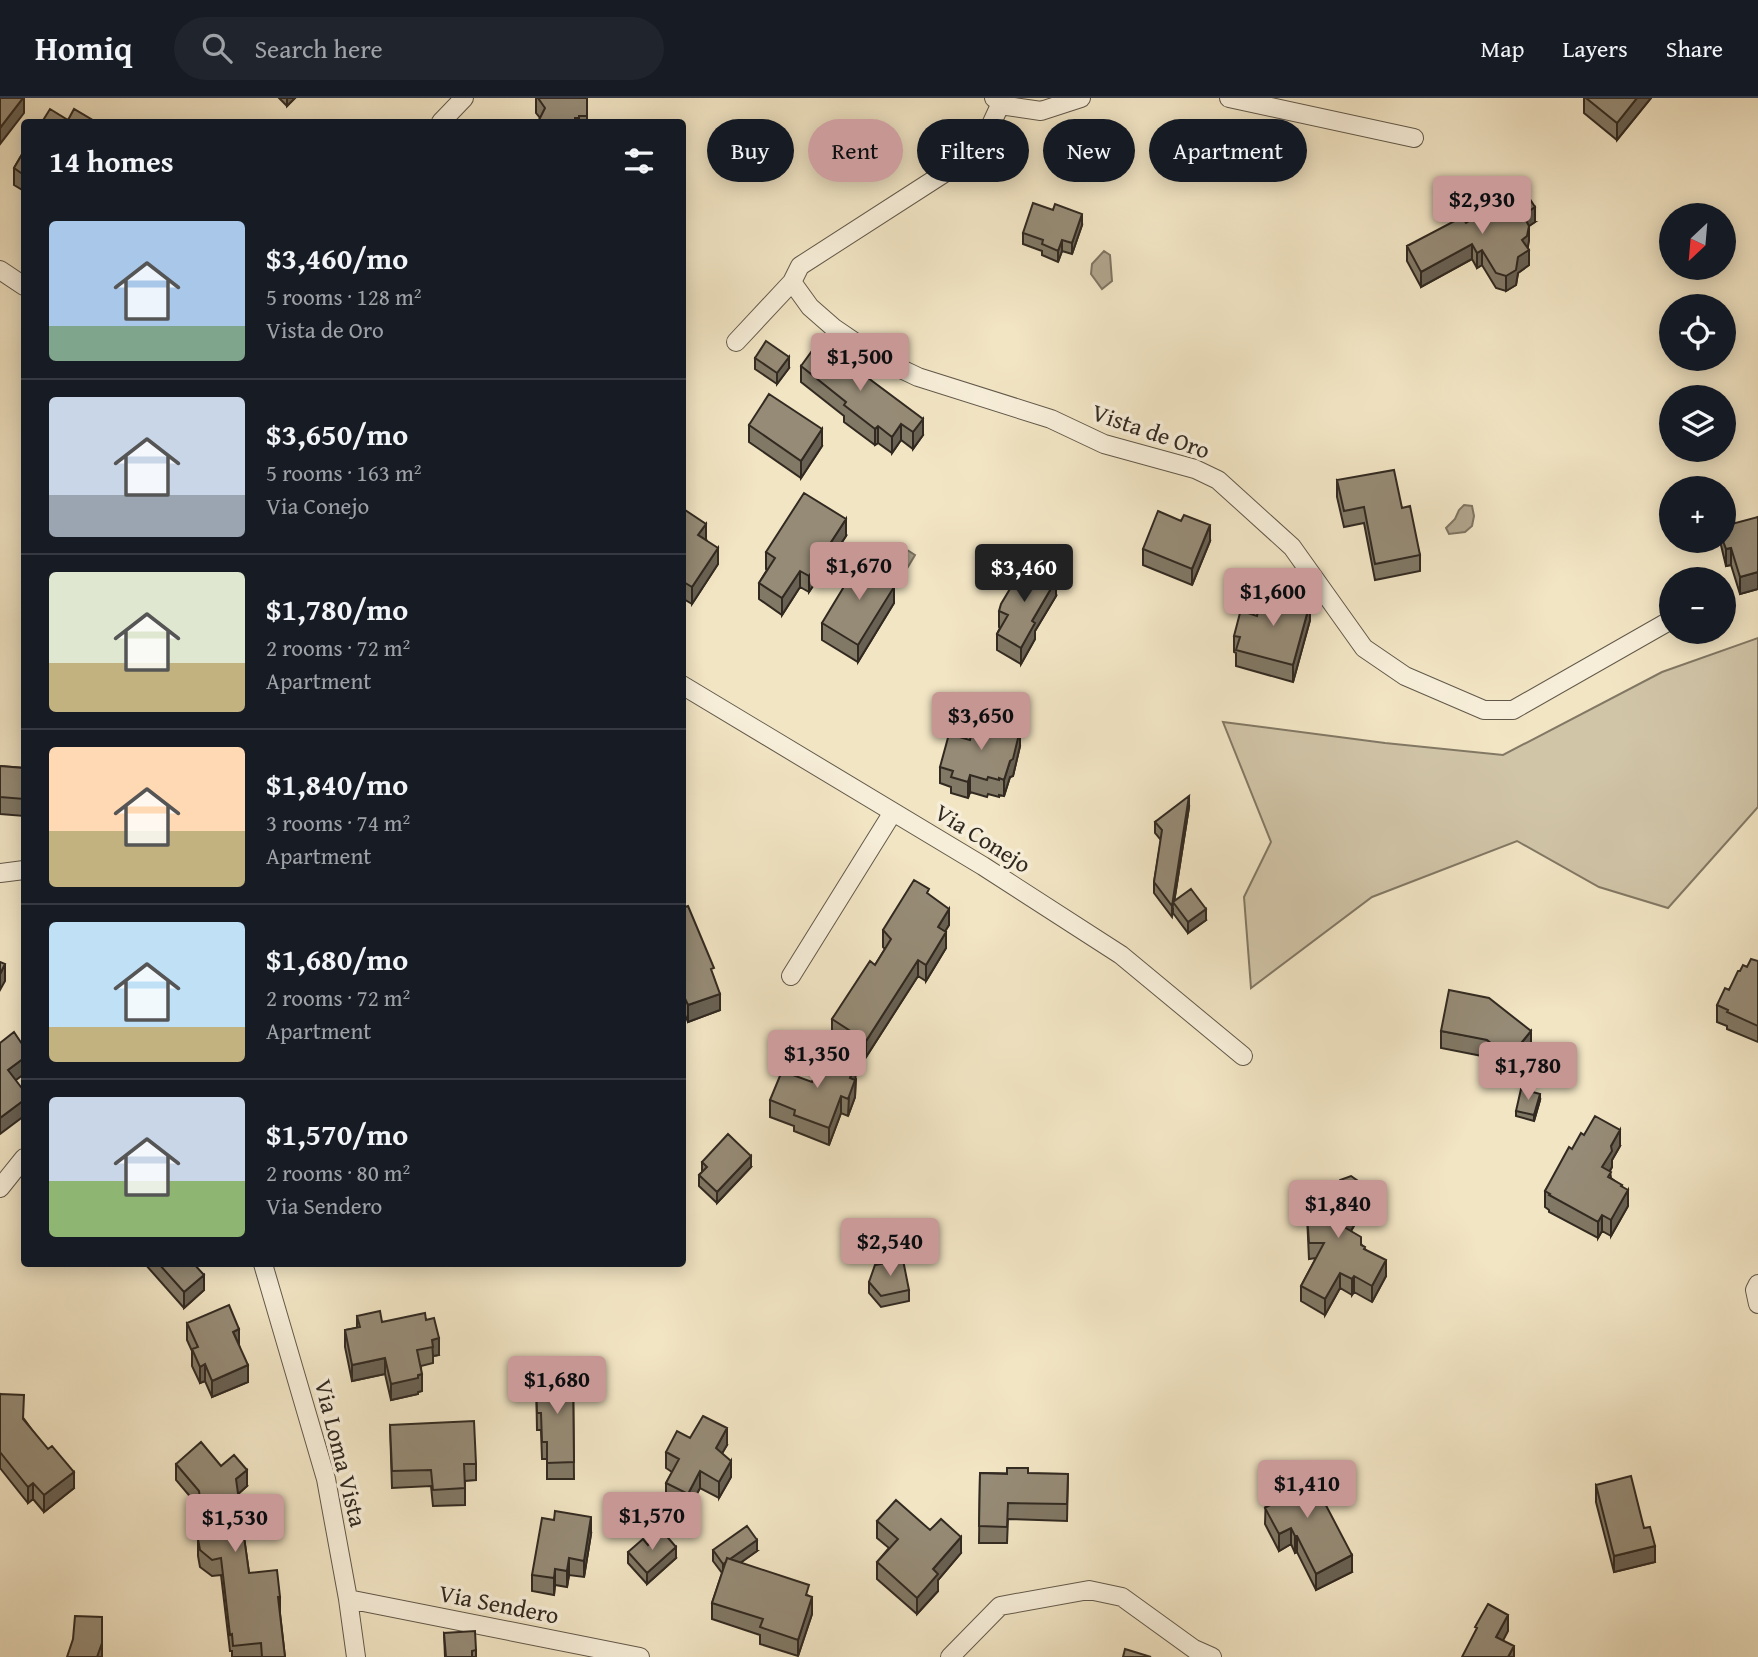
<!DOCTYPE html>
<meta charset="utf-8">
<style>
body{margin:0;font-family:"Gentium Book Plus",serif;background:#20242c;color:#f1f3f6;height:100vh;display:flex;flex-direction:column;font-size:26px;white-space:nowrap}
*{box-sizing:border-box;margin:0}
p{font-size:23px;color:#9ea1a6}
.icon{flex:none;width:38px;height:38px;fill:none;stroke:currentColor;stroke-width:2;stroke-linecap:round;stroke-linejoin:round}
.map{position:relative;flex:1;overflow:hidden}
.drawer{position:absolute;left:21px;top:21px;width:665px;height:1148px;display:flex;flex-direction:column;background:#171b24;border-radius:7px;box-shadow:0 4px 18px #0003}
.drawer>*{flex:none}
.guide{position:absolute;left:707px;top:21px;width:665px;height:63px;display:flex;gap:14px}
.needle{width:46px;rotate:206deg}
.tools{position:absolute;left:1659px;top:105px;display:grid;gap:14px}
.tools a{display:grid;place-items:center;width:77px;height:77px;border-radius:50%;background:#171b24;box-shadow:0 4px 18px #0003;font-size:35px}
.price{position:absolute;translate:-50% -60px;padding:0 16px;border-radius:7px;background:#c59692;color:#111;font-size:23px;line-height:46px;filter:drop-shadow(0 2px 4px #0008)}
.price::after{content:'';position:absolute;left:50%;top:42px;width:21px;height:16px;margin-left:-10px;background:inherit;clip-path:polygon(0 0,100% 0,50% 100%)}
.price.selected{background:#222;color:#fff}
ul{padding:0;list-style:none}
li{display:flex;align-items:center;gap:21px;height:175px;padding:0 28px}
li+li{border-top:2px solid #363941}
li span{display:grid;place-items:center;flex:none;width:196px;height:140px;border-radius:7px;color:#555}
li>.icon{margin-inline-start:auto}
span .icon{width:84px;height:84px;fill:#fffc;stroke-width:1}
li b{font-size:30px}
h2{display:flex;justify-content:space-between;align-items:center;height:84px;padding:0 28px;font-size:30px}
.tag{padding:0 24px;border-radius:32px;background:#171b24;box-shadow:0 4px 18px #0003;font-size:24px;line-height:63px}
.tag.selected{background:#c59692;color:#111}
header{display:flex;align-items:center;gap:42px;box-sizing:border-box;height:98px;padding:0 35px;background:#171b24;border-bottom:2px solid #363941}
header strong{font-size:33px}
nav{display:flex;gap:38px;margin-inline-start:auto;font-size:24px}
.search{width:490px;height:63px;background:#20242c;display:flex;align-items:center;gap:18px;box-sizing:border-box;padding:0 24px;border-radius:38px;color:#9ea1a6;font-size:26px}
.map>svg:first-child{display:block}
.green{fill:#d1c5a8;stroke:#827864;stroke-width:2}
.water{fill:#b1a58d;stroke:#7e7462;stroke-width:2}
.lines{fill:none;stroke-linecap:round;stroke-linejoin:round}
.street-casing{stroke:#62594a;stroke-width:20}
.street{stroke:#f7eed9;stroke-width:18}
.wall{fill:#817865;stroke:#322a21;stroke-width:2}
.shaded-wall{fill:#696153;stroke:#322a21;stroke-width:2}
.building{fill:#968b76;stroke:#322a21;stroke-width:2}
.labels{text-anchor:middle;dominant-baseline:central;stroke-width:7;stroke-linejoin:round;paint-order:stroke}
.street-label{font-size:24px;fill:#322a21;stroke:#f7eed9}
</style>
<header>
<strong>Homiq</strong>
<div class="search"><svg class="icon" aria-label="search" viewBox="0 0 24 24"><circle cx="10" cy="10" r="6"/><path d="M15 15l6 6"/></svg>Search here</div>
<nav><a>Map</a><a>Layers</a><a>Share</a></nav>
</header>
<div class="map">
<svg width="1758" height="1559" viewBox="0 0 1758 1559">
<rect width="100%" height="100%" fill="#f2e5c4"/>
<filter id="stains"><feTurbulence type="fractalNoise" baseFrequency=".00286" numOctaves="4"/><feColorMatrix values="0 0 0 0 .2 0 0 0 0 .09 0 0 0 0 .02 0 0 0 .5 -.17"/></filter>
<radialGradient id="worn" r=".72"><stop offset=".6" stop-color="#630" stop-opacity="0"/><stop offset="1" stop-color="#630" stop-opacity=".3"/></radialGradient>
<path class="green" d="M1758,540V709L1668,810L1599,789L1517,743L1372,799L1251,890L1244,799L1271,744L1223,624L1385,645L1503,657L1662,574Z"/>
<path class="water" d="M1104,153L1110,157L1112,183L1102,191L1091,176L1092,166Z
M1464,407L1472,408L1474,418L1472,428L1465,434L1449,436L1446,430L1455,421L1459,412Z
M898,446L915,457L896,489L879,479Z"/>
<g class="lines">
<defs>
<path id="street" d="M994,0L1001,5L989,31L973,50L946,74L800,168L792,184L810,209L834,230L878,260L918,279L1051,321L1104,346L1195,371L1218,382L1292,449L1364,550L1405,578L1484,612H1513L1671,522
M1229,0L1414,40
M1001,5L1007,8L1041,13L1081,0
M441,24L464,0
M0,172L24,188
M736,244L792,184
M682,587L983,768L1121,857L1243,958
M0,775L24,772
M791,878L893,714
M0,1090L24,1060
M263,1166L326,1381L348,1501L356,1559
M1758,1186L1755,1192L1758,1206
M348,1501L640,1559
M950,1559L1000,1508L1089,1492L1122,1499L1194,1551L1212,1559"/>
</defs>
<use href="#street" class="street-casing"/>
<use href="#street" class="street"/>
</g>
<path class="wall" d="M279,0H295L287,8Z
M536,0H587V24H538L540,20L536,15Z
M1584,0H1651L1617,42L1584,15Z
M24,53V93L14,87V70Z
M1535,124L1529,128L1528,150L1529,167L1518,175L1516,187L1506,193L1496,190L1482,167L1477,170L1472,161L1421,189L1407,163V148L1466,125Z
M1082,127L1072,156L1062,153L1058,164L1042,157V153L1023,146V135Z
M755,260L789,270L777,286L755,271Z
M801,268L923,337L913,351L901,342L892,355L878,345L875,347L844,324V318L801,284Z
M749,327L822,348L801,380L749,344Z
M1337,382L1402,410L1420,457V473L1375,482L1364,425L1344,429L1337,399Z
M682,410L706,441L718,466L692,506L682,500Z
M1758,419V491L1740,496L1731,467L1726,468L1720,443H1724Z
M846,438L809,494L800,489L782,517L759,501V485L767,472L766,471V454Z
M1210,443L1192,487L1143,467V451Z
M894,481V505L858,564L822,542V525Z
M1056,498L1035,533V541L1021,566L997,552V536L1000,530L999,529V513Z
M1281,498L1310,522L1293,584L1236,568V555L1234,554V538Z
M970,642L1020,648L1013,678L1010,679L1004,698L999,697V699L988,696L987,699L970,694L968,700L951,695V689L940,685V669Z
M0,668L24,670V718L0,716Z
M1189,709L1174,804L1206,822L1188,835L1173,815V810L1172,819L1154,795V784L1161,742L1155,735V724Z
M929,797L949,827L945,833L946,850L926,883L918,878L866,959L832,937V921L875,867L885,851L883,849V832Z
M682,810L714,880L720,912L688,924L682,910Z
M1758,863V944L1727,931V928L1717,924V907L1729,892L1740,873Z
M1441,933L1531,949L1509,976L1487,959L1441,950Z
M856,981L855,999L848,1018L841,1015L829,1047L794,1033V1028L770,1019V1002L812,984Z
M1540,1002L1534,1023L1516,1018V1013Z
M1620,1048L1612,1062V1069L1610,1073L1611,1080L1622,1088L1628,1108L1611,1138L1602,1133L1598,1140L1549,1114V1112L1545,1109V1093L1572,1051Z
M702,1064L751,1069L717,1105L699,1088V1077L702,1074Z
M1362,1107L1359,1113V1119L1351,1133L1386,1178L1372,1204L1354,1194L1352,1197L1340,1190L1325,1217L1301,1203V1188L1316,1160L1309,1161L1307,1117Z
M145,1166H194L204,1192L184,1210Z
M387,1166H422V1168Z
M869,1184L909,1192V1203L881,1209L869,1195Z
M357,1218L382,1224L426,1222L439,1257L433,1258V1265L421,1268L422,1293L418,1294V1296L391,1302L385,1276L352,1283L345,1249V1232L357,1230Z
M187,1225L239,1247L248,1284L212,1299L205,1283L200,1285L192,1268V1253L187,1242Z
M573,1276L574,1381H547V1361H542L541,1332H537L536,1277Z
M0,1296L24,1321L74,1390L44,1414L33,1401L28,1405L0,1370Z
M390,1327L476,1366V1382L465,1383V1407L433,1408L431,1388L392,1390Z
M690,1340L727,1347L722,1355L731,1379L719,1400L700,1390L688,1412L666,1401V1385L672,1374L666,1370V1354Z
M176,1366L247,1388L238,1396L249,1475L280,1499V1515L285,1559H232V1553H230L221,1477L212,1478L200,1469L198,1458V1441L203,1434H202L199,1409L176,1382Z
M980,1375L1068,1376L1067,1423L1008,1421L1007,1445H979Z
M1596,1387L1644,1430L1655,1464L1614,1474L1596,1404Z
M1266,1394L1352,1474L1316,1492L1297,1454L1295,1455L1291,1446L1279,1453L1265,1426Z
M877,1423L930,1432L961,1455L938,1482V1493L917,1516L877,1481V1464L889,1450L877,1440Z
M591,1436L584,1479L569,1477L567,1489L555,1487L554,1497L532,1493V1477Z
M648,1447L676,1460L647,1486L628,1465V1454Z
M713,1452L757,1453L740,1465L809,1498L812,1516L798,1558L760,1546V1537L712,1521V1505L722,1475L713,1463Z
M444,1535L476,1552V1559H445Z"/>
<path class="shaded-wall" d="M23,0H24V15L0,46V30Z
M287,0H295L287,8Z
M1637,0H1651L1617,42V25Z
M1535,109V124L1529,128V143L1527,153L1529,152V167L1518,175L1516,187L1506,193V178L1523,117Z
M1082,116V127L1072,156V145Z
M1062,142V153L1058,164V153Z
M1472,146V161L1421,189V174Z
M1482,152V167L1477,170V155Z
M789,259V270L777,286V275Z
M923,321V337L913,351V334Z
M901,326V342L892,355V339Z
M878,328V345L875,347V331Z
M822,331V348L801,380V363Z
M846,421V438L809,494V478Z
M706,426V442L698,437Z
M1210,427V443L1192,487V471Z
M718,450V466L692,506V489Z
M1731,450V467L1726,468V451Z
M800,473V489L782,517V500Z
M1758,474V491L1740,496V479Z
M894,481V505L858,564V547Z
M1056,482V498L1035,533V541L1021,566V550L1032,523Z
M1310,505V522L1293,584V567Z
M1020,632V648L1013,678L1010,679L1004,698V682Z
M970,677V694L968,700V684Z
M1189,698V709L1174,805L1173,804L1172,819V808Z
M949,811V827L938,845V829Z
M1206,811V822L1188,835V824Z
M946,834V850L926,883V867Z
M918,862V878L866,959V943Z
M5,866V883L0,892V876Z
M720,896V912L688,924V907Z
M1531,933V949L1509,976V960Z
M24,960V976L8,988V972Z
M856,964L855,999L848,1018L850,980Z
M1540,996V1002L1534,1023V1017Z
M841,998V1015L829,1047V1030Z
M24,1002V1018L0,1036V1020Z
M1620,1032V1048L1612,1062V1069L1602,1085V1069L1611,1048Z
M751,1058V1069L717,1105V1094Z
M1622,1087V1102L1628,1092V1108L1611,1138V1122Z
M1362,1092V1107L1359,1113V1119L1344,1145V1129Z
M1602,1117V1133L1598,1140V1124Z
M1386,1162V1178L1372,1204V1188Z
M1340,1175V1190L1325,1217V1201Z
M204,1177V1192L184,1210V1194Z
M1354,1178V1194L1352,1197V1181Z
M239,1231V1247L233,1234Z
M439,1240V1257L433,1258L432,1242Z
M385,1260V1276L352,1283V1267Z
M205,1266V1283L200,1285V1269Z
M248,1267V1284L212,1299V1283Z
M422,1276V1293L418,1294V1296L391,1302V1286Z
M727,1330V1347L716,1366V1350Z
M731,1363V1379L719,1400V1384Z
M247,1372V1388L236,1398V1381Z
M700,1373V1390L688,1412V1396Z
M74,1374V1390L44,1414V1397Z
M33,1385V1401L28,1405V1389Z
M591,1419V1436L584,1479V1463Z
M1291,1430V1446L1279,1453V1436Z
M1295,1438H1297V1454L1295,1455Z
M961,1439V1455L938,1482V1493L917,1516V1500L933,1471Z
M757,1442V1453L723,1477V1466Z
M1655,1448V1464L1614,1474V1458Z
M676,1449V1460L647,1486V1475Z
M1352,1457V1474L1316,1492V1476Z
M569,1460V1477L567,1489V1473Z
M555,1471V1487L554,1497V1480Z
M812,1499V1516L798,1558V1542Z
M1508,1517V1533L1496,1556V1539Z
M102,1519V1559H97Z
M1514,1548V1559H1508Z"/>
<path class="building" d="M0,0H23L0,30Z
M538,0H587V18H579V20H575V24H538L545,10Z
M1586,0H1637L1617,25Z
M50,11L68,22L74,11L96,24H42Z
M24,53V77L14,70Z
M1522,89L1535,109L1523,117L1529,128L1527,138L1522,142L1529,152L1518,159L1516,172L1506,178L1496,175L1482,152L1477,155L1472,146L1421,174L1407,148L1462,119L1466,125Z
M1033,105L1053,112L1055,106L1082,116L1072,145L1062,142L1058,153L1042,146L1043,142L1023,135Z
M766,243L789,259L777,275L755,260Z
M817,246L834,258L836,256L923,321L913,334L901,326L892,339L878,328L875,331L844,307L846,304L801,268Z
M769,296L822,331L801,363L749,327Z
M1394,372L1402,410L1410,408L1420,457L1375,466L1364,409L1344,413L1337,382Z
M804,395L846,421L809,478L800,473L782,500L759,485L775,460L766,454Z
M682,410L706,426L698,437L718,450L692,489L682,483Z
M1158,413L1181,423L1184,417L1210,427L1192,471L1143,451Z
M1758,419V474L1740,479L1731,450L1726,451L1723,443L1724,428Z
M863,461L894,481L891,486L894,489L858,547L822,525L857,467L859,469Z
M1026,464L1056,482L1032,523L1035,525L1021,550L997,536L1008,517L999,513L1001,506Z
M1265,488L1281,493L1279,497L1310,505L1293,567L1236,552L1240,539L1234,538L1240,515H1241L1242,513L1257,518Z
M983,621L1020,632L1013,661L1010,663L1004,682L999,680V682L988,679L987,682L970,677L968,684L951,679L953,673L940,669L949,636L970,642L974,625Z
M0,668L24,670V701L0,699Z
M1189,698L1172,808L1154,784L1162,732L1155,724Z
M914,782L929,791L927,795L949,811L938,829L946,834L926,867L918,862L866,943L832,921L870,863L875,867L891,841L883,832Z
M1191,791L1206,811L1188,824L1173,804Z
M688,808L714,870L711,871L720,896L688,907L682,894V810Z
M1751,861L1758,863V928L1727,914L1728,912L1717,907L1725,890L1729,892L1738,873H1740L1743,867L1747,869Z
M0,864L5,866L0,876Z
M1449,892L1489,900L1531,933L1509,960L1487,942L1441,933Z
M14,934L24,949V960L8,972L24,993V1002L0,1020V945Z
M824,952L856,964L850,980L855,982L848,1001L841,998L829,1030L794,1017L795,1012L770,1002L782,973L812,984Z
M1521,991L1540,996L1534,1017L1516,1013Z
M1595,1018L1620,1032L1611,1048L1612,1053L1602,1069L1611,1074L1608,1079L1622,1087L1621,1088L1628,1092L1611,1122L1602,1117L1598,1124L1549,1097L1550,1096L1545,1093L1569,1049L1572,1051L1581,1035L1584,1037Z
M728,1036L751,1058L717,1094L699,1077L707,1069L702,1064Z
M1351,1078L1358,1083L1362,1092L1356,1102L1359,1104L1344,1129L1361,1139V1147L1365,1149L1364,1151L1386,1162L1372,1188L1354,1178L1352,1181L1340,1175L1325,1201L1301,1188L1324,1145H1309L1307,1117L1325,1085L1335,1091L1340,1082Z
M903,1162L909,1192L881,1198L869,1184L875,1167Z
M159,1166H194L204,1177L184,1194Z
M229,1207L239,1231L233,1234L248,1267L212,1283L205,1266L200,1269L192,1251L198,1249L187,1225Z
M380,1213L382,1224L425,1215L426,1222L434,1220L439,1240L432,1242L433,1249L417,1252L422,1276L418,1277V1280L391,1286L385,1260L352,1267L345,1232L360,1229L357,1218Z
M573,1276L574,1364L547,1365V1344H542L541,1315H537L536,1277Z
M0,1296L24,1297L23,1321L48,1351L52,1348L74,1374L44,1397L33,1385L28,1389L0,1354Z
M703,1318L727,1330L716,1350L731,1363L719,1384L700,1373L688,1396L666,1385L679,1361L666,1354L677,1333L690,1340Z
M474,1323L476,1366H464L465,1390L433,1392L431,1372L392,1373L390,1327Z
M201,1344L221,1368L234,1357L247,1372L236,1381L249,1475L277,1472L280,1499H278L285,1559H262L261,1545L233,1548L232,1536L230,1537L221,1460L212,1462L200,1452L198,1441L212,1422L202,1418L199,1393L176,1366Z
M1007,1370H1028V1375L1068,1376L1067,1406L1008,1405L1007,1429L979,1428L980,1375L1007,1376Z
M1288,1373L1304,1378L1309,1375L1352,1457L1316,1476L1297,1438H1295L1291,1430L1279,1436L1265,1410L1272,1406L1266,1394L1273,1391L1278,1377Z
M1631,1378L1644,1430L1650,1429L1655,1448L1614,1458L1596,1387Z
M896,1402L930,1432L941,1421L961,1439L933,1471L938,1476L917,1500L877,1464L898,1441L877,1423Z
M555,1413L591,1419L584,1463L569,1460L567,1473L555,1471L554,1480L532,1477L542,1420L554,1422Z
M747,1428L757,1442L730,1461L727,1460L726,1464L723,1466L713,1452Z
M663,1434L676,1449L647,1475L628,1454L643,1441L648,1447Z
M727,1460L809,1487L806,1497L812,1499L798,1542L760,1529L763,1521L712,1505Z
M1488,1506L1508,1517L1496,1539L1514,1548L1508,1559H1462L1477,1530L1475,1529Z
M75,1518L102,1519V1545L97,1559H67L73,1541Z
M475,1533L476,1552L472,1553V1559H446L444,1535Z
M1125,1551L1151,1559H1123Z"/>
<g class="labels">
<g class="street-label">
<text transform="translate(1151 333) rotate(19)">Vista de Oro</text>
<text transform="translate(983 740) rotate(32)">Via Conejo</text>
<text transform="translate(341 1355) rotate(76)">Via Loma Vista</text>
<text transform="translate(499 1506) rotate(11)">Via Sendero</text>
</g>
</g>
<rect width="100%" height="100%" filter="url(#stains)"/>
<rect width="100%" height="100%" fill="url(#worn)"/>
</svg>
<div class="tools">
<a><svg class="needle" viewBox="-14 -14 28 28"><path d="M0-13l5 13h-10z" fill="#e53935"/><path d="M0 13l5-13h-10z" fill="#9ea1a6"/></svg></a>
<a><svg class="icon" aria-label="locate" viewBox="0 0 24 24"><circle cx="12" cy="12" r="6"/><path d="M12 2v4M12 18v4M2 12h4M18 12h4"/></svg></a>
<a><svg class="icon" aria-label="layers" viewBox="0 0 24 24"><path d="M12 4l9 5-9 5-9-5zM3 14l9 5 9-5"/></svg></a>
<a>+</a>
<a>−</a>
</div>
<b class="price" style="left:1482px;top:138px">$2,930</b>
<b class="price" style="left:860px;top:295px">$1,500</b>
<b class="price" style="left:859px;top:504px">$1,670</b>
<b class="price selected" style="left:1024px;top:506px">$3,460</b>
<b class="price" style="left:1273px;top:530px">$1,600</b>
<b class="price" style="left:981px;top:654px">$3,650</b>
<b class="price" style="left:817px;top:992px">$1,350</b>
<b class="price" style="left:1528px;top:1004px">$1,780</b>
<b class="price" style="left:1338px;top:1142px">$1,840</b>
<b class="price" style="left:890px;top:1180px">$2,540</b>
<b class="price" style="left:557px;top:1318px">$1,680</b>
<b class="price" style="left:1307px;top:1422px">$1,410</b>
<b class="price" style="left:652px;top:1454px">$1,570</b>
<b class="price" style="left:235px;top:1456px">$1,530</b>
<div class="guide">
<a class="tag">Buy</a>
<a class="tag selected">Rent</a>
<a class="tag">Filters</a>
<a class="tag">New</a>
<a class="tag">Apartment</a>
</div>
<section class="drawer">
<h2>14 homes<svg class="icon" aria-label="filters" viewBox="0 0 24 24"><path d="M4 7h16M4 17h16"/><circle cx="9" cy="7" r="2"/><circle cx="15" cy="17" r="2"/></svg></h2>
<ul>
<li><span style="background:linear-gradient(#a9c7e8 75%,#7fa58c 0)"><svg class="icon" aria-label="home" viewBox="0 0 24 24"><path d="M3 11l9-7 9 7M6 9v11h12V9"/></svg></span><div><b>$3,460/mo</b><p>5 rooms · 128 m²</p><p>Vista de Oro</p></div></li>
<li><span style="background:linear-gradient(#c9d6e8 70%,#9aa5b1 0)"><svg class="icon" aria-label="home" viewBox="0 0 24 24"><path d="M3 11l9-7 9 7M6 9v11h12V9"/></svg></span><div><b>$3,650/mo</b><p>5 rooms · 163 m²</p><p>Via Conejo</p></div></li>
<li><span style="background:linear-gradient(#dfe7d0 65%,#c2b280 0)"><svg class="icon" aria-label="home" viewBox="0 0 24 24"><path d="M3 11l9-7 9 7M6 9v11h12V9"/></svg></span><div><b>$1,780/mo</b><p>2 rooms · 72 m²</p><p>Apartment</p></div></li>
<li><span style="background:linear-gradient(#ffd9b3 60%,#c2b280 0)"><svg class="icon" aria-label="home" viewBox="0 0 24 24"><path d="M3 11l9-7 9 7M6 9v11h12V9"/></svg></span><div><b>$1,840/mo</b><p>3 rooms · 74 m²</p><p>Apartment</p></div></li>
<li><span style="background:linear-gradient(#bfe0f5 75%,#c2b280 0)"><svg class="icon" aria-label="home" viewBox="0 0 24 24"><path d="M3 11l9-7 9 7M6 9v11h12V9"/></svg></span><div><b>$1,680/mo</b><p>2 rooms · 72 m²</p><p>Apartment</p></div></li>
<li><span style="background:linear-gradient(#c9d6e8 60%,#8fb573 0)"><svg class="icon" aria-label="home" viewBox="0 0 24 24"><path d="M3 11l9-7 9 7M6 9v11h12V9"/></svg></span><div><b>$1,570/mo</b><p>2 rooms · 80 m²</p><p>Via Sendero</p></div></li>
</ul>
</section>
</div>
